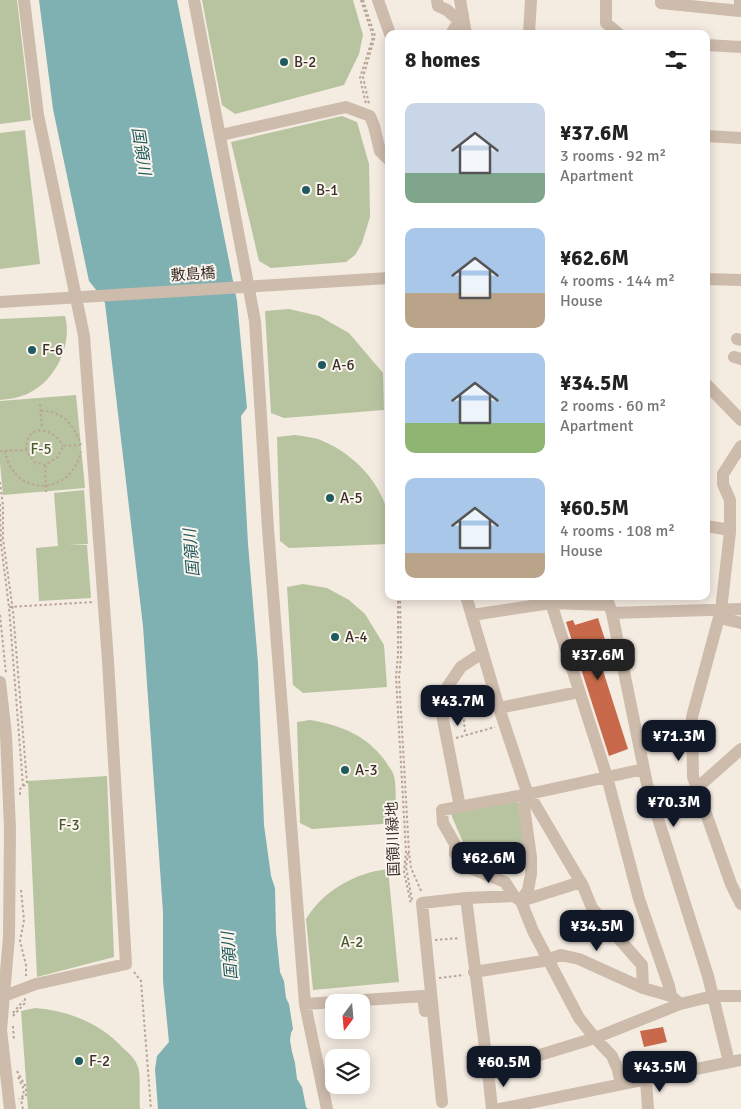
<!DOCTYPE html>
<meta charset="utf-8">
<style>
body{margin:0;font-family:Signika,"Noto Sans JP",sans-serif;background:#f6f6f6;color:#222;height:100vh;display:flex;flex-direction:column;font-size:19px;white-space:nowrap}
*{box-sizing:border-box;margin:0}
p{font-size:16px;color:#767676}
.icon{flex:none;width:28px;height:28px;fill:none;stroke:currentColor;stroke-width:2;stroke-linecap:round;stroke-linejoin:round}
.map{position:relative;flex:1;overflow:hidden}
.drawer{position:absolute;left:385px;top:30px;width:325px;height:570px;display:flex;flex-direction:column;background:#fff;border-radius:10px;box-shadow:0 2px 12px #0003}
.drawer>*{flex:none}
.needle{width:32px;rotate:196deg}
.controls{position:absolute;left:325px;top:994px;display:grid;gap:10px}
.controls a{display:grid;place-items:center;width:45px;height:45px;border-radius:10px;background:#fff;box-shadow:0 2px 12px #0003;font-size:25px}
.price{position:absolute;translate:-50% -42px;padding:0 11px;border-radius:10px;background:#111827;color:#fff;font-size:16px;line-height:32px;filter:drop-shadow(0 1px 2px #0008)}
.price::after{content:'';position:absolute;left:50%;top:30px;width:15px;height:11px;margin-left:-8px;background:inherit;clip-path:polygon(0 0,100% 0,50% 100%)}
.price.active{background:#222;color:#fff}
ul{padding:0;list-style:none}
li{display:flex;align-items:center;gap:15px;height:125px;padding:0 20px}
li span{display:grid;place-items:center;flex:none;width:140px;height:100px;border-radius:10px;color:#555}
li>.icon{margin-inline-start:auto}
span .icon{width:60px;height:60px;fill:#fffc;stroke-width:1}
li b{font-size:21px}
h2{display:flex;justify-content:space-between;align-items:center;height:60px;padding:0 20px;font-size:21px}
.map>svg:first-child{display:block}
.green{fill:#b8c4a0}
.water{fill:#7fb0b2}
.building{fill:#c8694b}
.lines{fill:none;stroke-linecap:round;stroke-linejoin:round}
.path{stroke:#b9a596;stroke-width:2;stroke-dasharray:2.5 2.5;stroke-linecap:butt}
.minor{stroke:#cdbbac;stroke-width:12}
.minor-bridge{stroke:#cdbbac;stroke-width:12}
.poi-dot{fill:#1f5a5e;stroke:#fbf5ee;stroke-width:2}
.labels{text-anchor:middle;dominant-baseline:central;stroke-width:4;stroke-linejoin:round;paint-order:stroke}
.poi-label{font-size:15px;fill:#3b302b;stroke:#fbf5ee;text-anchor:start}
.street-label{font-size:15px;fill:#3b302b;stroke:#fbf5ee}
.park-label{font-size:15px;fill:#4a5a2e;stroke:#fbf5ee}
.water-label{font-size:16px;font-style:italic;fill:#1f5a5e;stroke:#fbf5ee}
</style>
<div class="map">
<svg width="741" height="1109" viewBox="0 0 741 1109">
<rect width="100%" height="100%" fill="#f4ebe1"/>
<path class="green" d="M0,0H17L31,120L0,124Z
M202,0H353L363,35L359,54L344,85L235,114L222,105Z
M342,116L357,122L369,164L370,217L362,243L355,255L346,262L271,268L259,261L231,142Z
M25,130L40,264L0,269V133Z
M289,309L319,316L349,333L383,373L384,410L284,418L271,413L265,311Z
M65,316C73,345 55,382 27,394C18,398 9,399 0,400V319Z
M76,395L85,488L3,495L0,463V401Z
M295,435C302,436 311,437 318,439C352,452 381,481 389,517C390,525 389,536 389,544L289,548L280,541L277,437Z
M84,490L88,544L68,545H87L91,598L39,601L36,548L58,546L54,493Z
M303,584L327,588L349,600L365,614L384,645L387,687L303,693L293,685L287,587Z
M310,720C341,725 368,736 386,762C388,766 393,771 394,776C397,787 395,810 396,823L312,829L300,823L297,722Z
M107,776L114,957L37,977L28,781Z
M515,801L519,803L525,845L467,852L450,812Z
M388,869L399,982L313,990L306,919C324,890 355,873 388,869Z
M35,1008C70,1011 100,1023 124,1049C129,1053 136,1060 138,1067C141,1074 139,1099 140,1109H28L21,1011Z"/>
<path class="water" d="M39,0H177L237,301L247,408L241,416L248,544L258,663L264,825L271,876L275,888L276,932L280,972L284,981L286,998L289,1004L293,1029L291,1033L290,1040L292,1052L295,1063L297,1079L302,1087L306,1107L308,1109H158L155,1069L157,1056L169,1042L163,981V912L143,626L105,303L97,291L89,281L53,109Z"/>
<path class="building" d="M598,618L609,652L598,655L628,749L609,756L566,622L573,620L575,625Z
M663,1027L667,1042L644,1047L640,1031Z"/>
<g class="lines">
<path class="path" d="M361,0L373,37L360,78L366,104
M363,0L375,36L363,77L369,104
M386,43L389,50
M387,269L389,249
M388,288L389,301
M40,404L42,429
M41,411C63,411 74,425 81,445
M26,450C25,423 53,426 63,446
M0,451L26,450L34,462L45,465L58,457L63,446L80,445
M5,451C13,497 70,497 81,452
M45,465L46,492
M0,482L3,506V539L13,611L27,783L20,789V797
M0,504L1,544L9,607
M398,596V655L396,677L406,852L404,872L411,904
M400,596L401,657L399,677L409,852L411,868L422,893
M0,615L6,674
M459,690L463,705L465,734
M456,738L495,727
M23,786L9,607L94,602
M408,853L406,867L412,900
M21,890L24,920L20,941L26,965V976
M435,940L460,938
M134,972L141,981L151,1109
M439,978L464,975
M13,1013L23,1001
M13,1016L25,1003V998
M13,1026L14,1041
M17,1071L26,1087V1095L21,1100L23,1109
M18,1077L23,1087L24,1095L19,1099"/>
<path class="minor" d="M194,0L255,321L268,529L305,1004L327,1109
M378,0L390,34
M437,0L438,6L447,10L458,20
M460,0L466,34
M606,0V23L619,34
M661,0V3L740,11V0
M451,34L463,15
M529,34L531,0
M706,45L741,47
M221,135L346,107L370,116L374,126L380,151L389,160
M706,136L741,138
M706,279L741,280
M737,339L741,340
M734,357L741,359
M706,384L741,420
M741,446L723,474V484L730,500V532L721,610L692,717L693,777L731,884L741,904
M706,526L730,530
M466,596L499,708L526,789L583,886L592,908L642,965L643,988L671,996L680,1004L713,996H741
M606,596L612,613L647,784L708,976L729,1062
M551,603L608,605
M612,613L741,609
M472,615L551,603L607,777L639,899L669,986L671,996
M720,615L728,620L741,623
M0,682L6,735L10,829L9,937L1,1030L10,1109
M499,708L579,692
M697,788L741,749
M460,807L439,699L461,667L482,653
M466,898L514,896
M521,901L528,890L531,874V857L524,807L529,794
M521,901L581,882
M474,972L543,961L561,955L579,959L643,988
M4,996L36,984L126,964L108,661L84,336L38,115L24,0
M305,1004L423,996L425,1011
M488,1071L492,1109
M646,1079L648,1109
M621,1084L618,1070L612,1056L595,1038L579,1018L533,931L521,901L514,896L505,882L472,869L455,854V844L443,823L442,810L529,794L644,769
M442,1102L422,903L466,898L488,1071L595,1038L680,1004
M500,1109L741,1060"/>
<path class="minor-bridge" d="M0,302L389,278"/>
</g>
<g class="poi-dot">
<circle cx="284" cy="62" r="5"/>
<circle cx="306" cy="190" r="5"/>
<circle cx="32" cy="350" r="5"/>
<circle cx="322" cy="365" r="5"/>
<circle cx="330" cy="498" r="5"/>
<circle cx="335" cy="637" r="5"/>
<circle cx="345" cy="770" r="5"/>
<circle cx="79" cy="1061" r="5"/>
</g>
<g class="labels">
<g class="poi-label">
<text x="294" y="62">B-2</text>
<text x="316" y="190">B-1</text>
<text x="42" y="350">F-6</text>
<text x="332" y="365">A-6</text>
<text x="340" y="498">A-5</text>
<text x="345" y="637">A-4</text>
<text x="355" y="770">A-3</text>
<text x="89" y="1061">F-2</text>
</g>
<g class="street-label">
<text transform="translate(193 274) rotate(-4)">敷島橋</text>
<text transform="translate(393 839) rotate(-92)">国領川緑地</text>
</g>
<g class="park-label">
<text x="41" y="449">F-5</text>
<text x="69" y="825">F-3</text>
<text x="352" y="942">A-2</text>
</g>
<g class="water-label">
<text transform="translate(141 151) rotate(81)">国領川</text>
<text transform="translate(192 553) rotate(-95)">国領川</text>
<text transform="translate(230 956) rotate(-95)">国領川</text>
</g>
</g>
</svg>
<div class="controls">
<a><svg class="needle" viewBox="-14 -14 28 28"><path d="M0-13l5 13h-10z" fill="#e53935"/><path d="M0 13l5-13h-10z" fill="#767676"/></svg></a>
<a><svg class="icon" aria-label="layers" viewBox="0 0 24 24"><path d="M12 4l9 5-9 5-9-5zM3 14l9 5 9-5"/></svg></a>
</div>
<b class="price active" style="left:598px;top:681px">¥37.6M</b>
<b class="price" style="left:458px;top:727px">¥43.7M</b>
<b class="price" style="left:679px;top:762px">¥71.3M</b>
<b class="price" style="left:674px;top:828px">¥70.3M</b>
<b class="price" style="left:489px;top:884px">¥62.6M</b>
<b class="price" style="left:597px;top:952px">¥34.5M</b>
<b class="price" style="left:504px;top:1088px">¥60.5M</b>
<b class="price" style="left:660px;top:1093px">¥43.5M</b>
<section class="drawer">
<h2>8 homes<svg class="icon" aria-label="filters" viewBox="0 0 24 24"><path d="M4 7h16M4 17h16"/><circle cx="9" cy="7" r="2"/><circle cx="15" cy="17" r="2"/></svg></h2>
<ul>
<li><span style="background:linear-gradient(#c9d6e8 70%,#7fa58c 0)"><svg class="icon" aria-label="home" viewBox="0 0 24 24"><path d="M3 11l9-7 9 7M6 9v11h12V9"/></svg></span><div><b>¥37.6M</b><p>3 rooms · 92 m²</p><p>Apartment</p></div></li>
<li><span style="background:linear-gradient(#a9c7e8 65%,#b9a48a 0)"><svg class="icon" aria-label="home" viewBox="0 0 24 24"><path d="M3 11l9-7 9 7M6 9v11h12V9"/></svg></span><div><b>¥62.6M</b><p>4 rooms · 144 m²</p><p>House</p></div></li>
<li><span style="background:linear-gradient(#a9c7e8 70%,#8fb573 0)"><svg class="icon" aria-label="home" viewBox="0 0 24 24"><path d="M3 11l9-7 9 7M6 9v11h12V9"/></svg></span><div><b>¥34.5M</b><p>2 rooms · 60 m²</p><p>Apartment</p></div></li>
<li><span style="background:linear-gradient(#a9c7e8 75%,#b9a48a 0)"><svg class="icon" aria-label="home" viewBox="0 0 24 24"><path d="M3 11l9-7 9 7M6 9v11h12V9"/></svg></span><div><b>¥60.5M</b><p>4 rooms · 108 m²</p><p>House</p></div></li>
</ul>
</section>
</div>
